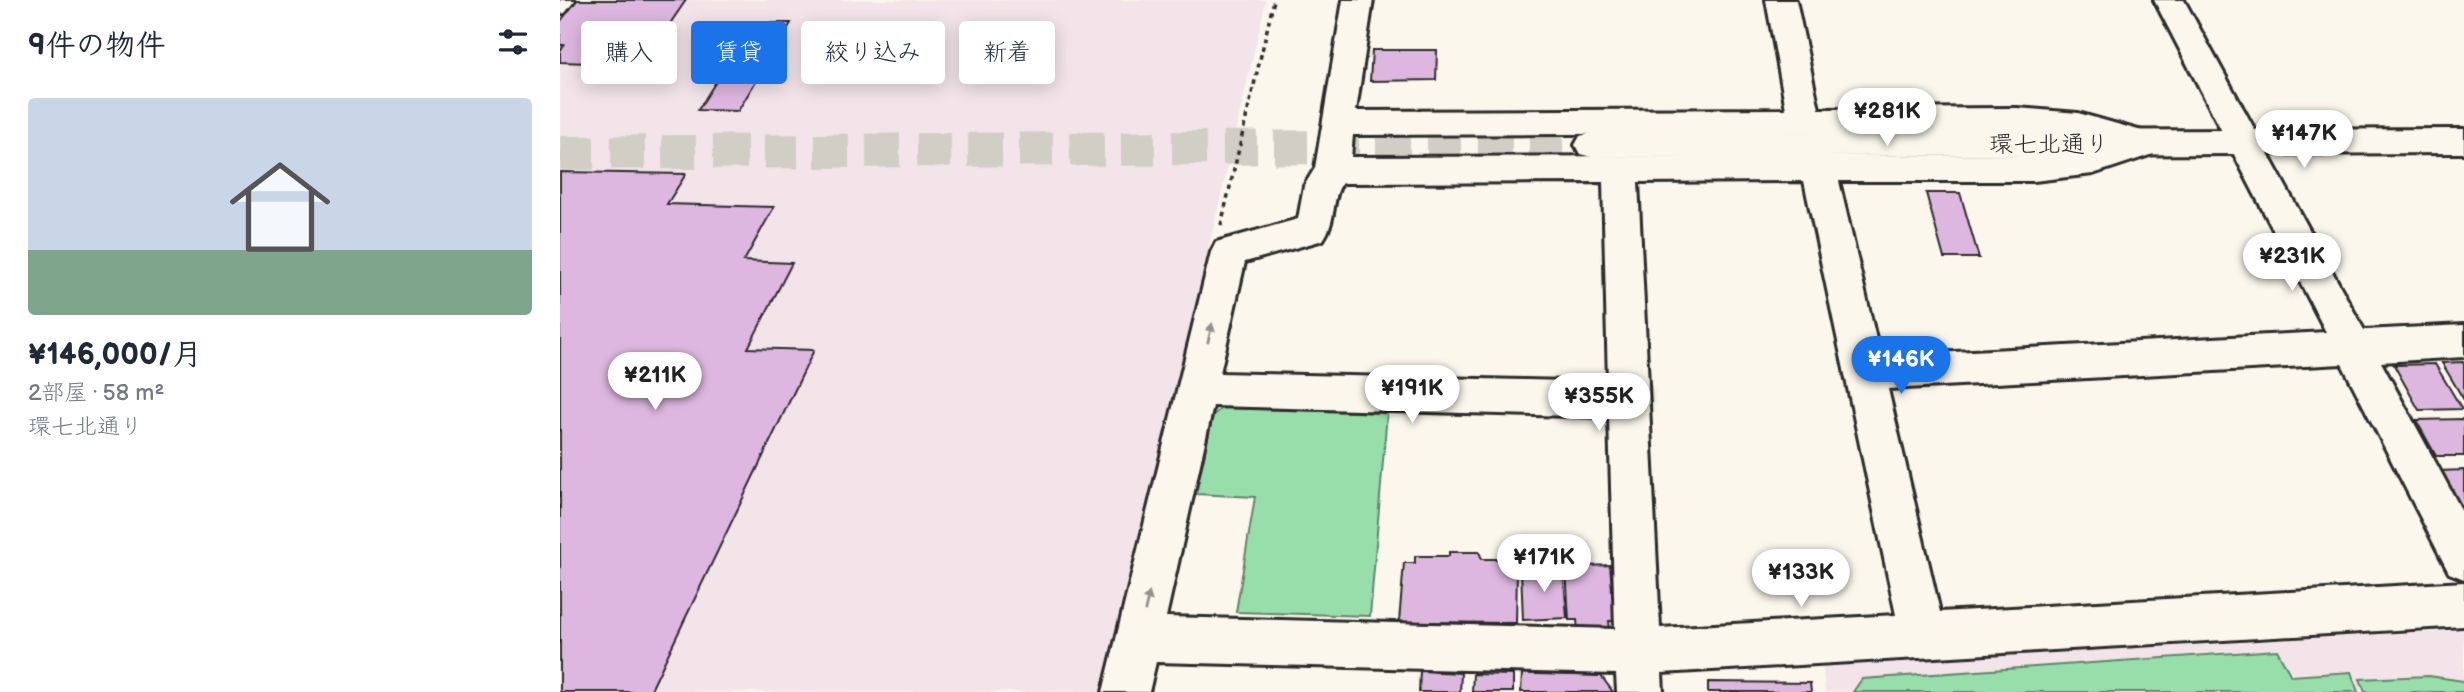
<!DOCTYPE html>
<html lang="ja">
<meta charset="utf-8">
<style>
body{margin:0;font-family:"Balsamiq Sans","Klee One",sans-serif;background:#f6f6f7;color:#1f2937;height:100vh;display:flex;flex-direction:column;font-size:26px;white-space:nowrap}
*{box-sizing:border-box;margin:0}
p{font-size:23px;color:#747a83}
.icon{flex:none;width:38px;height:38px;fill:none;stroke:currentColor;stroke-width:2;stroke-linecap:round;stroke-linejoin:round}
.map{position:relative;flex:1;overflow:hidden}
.sheet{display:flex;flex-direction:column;background:#fff;width:560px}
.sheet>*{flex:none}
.banner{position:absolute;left:21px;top:21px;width:665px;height:63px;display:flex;gap:14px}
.price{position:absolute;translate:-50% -60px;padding:0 16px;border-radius:24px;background:#fff;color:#222;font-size:23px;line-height:46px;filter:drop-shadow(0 2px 4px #0008)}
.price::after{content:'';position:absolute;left:50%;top:42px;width:21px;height:16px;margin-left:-10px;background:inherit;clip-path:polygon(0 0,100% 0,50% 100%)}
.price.on{background:#1a73e8;color:#fff}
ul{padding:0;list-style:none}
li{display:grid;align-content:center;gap:14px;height:371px;padding:0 28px}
li span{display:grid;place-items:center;height:217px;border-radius:7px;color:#555}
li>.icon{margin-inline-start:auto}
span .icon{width:126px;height:126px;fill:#fffc;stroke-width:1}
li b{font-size:30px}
h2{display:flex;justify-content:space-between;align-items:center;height:84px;padding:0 28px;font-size:30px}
.chip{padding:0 24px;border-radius:7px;background:#fff;box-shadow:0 4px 18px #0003;font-size:24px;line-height:63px}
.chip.on{background:#1a73e8;color:#fff}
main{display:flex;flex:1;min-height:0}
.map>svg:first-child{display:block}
.built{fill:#f2e4e8}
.green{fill:#98deab;stroke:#62846b;stroke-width:2}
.building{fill:#ddb7e0;stroke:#2b2b2b;stroke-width:2}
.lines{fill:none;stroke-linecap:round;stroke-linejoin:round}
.secondary-tunnel{stroke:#d1cec5;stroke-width:34;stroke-dasharray:34 17;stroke-linecap:butt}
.lane-casing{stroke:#2b2b2b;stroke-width:5}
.street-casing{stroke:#2b2b2b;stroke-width:6}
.secondary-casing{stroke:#2b2b2b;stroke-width:6}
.path{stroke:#2b2b2b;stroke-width:3.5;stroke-dasharray:4.5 4.5;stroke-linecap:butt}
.lane{fill:#fbf7ec;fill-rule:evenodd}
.street{fill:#fbf7ec;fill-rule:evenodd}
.secondary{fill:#fbf7ec;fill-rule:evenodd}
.oneway{fill:#93918c}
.labels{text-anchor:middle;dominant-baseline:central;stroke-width:5;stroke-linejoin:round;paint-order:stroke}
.street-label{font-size:24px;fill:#2b2b2b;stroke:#fbf7ec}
</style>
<main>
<section class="sheet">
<h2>9件の物件<svg class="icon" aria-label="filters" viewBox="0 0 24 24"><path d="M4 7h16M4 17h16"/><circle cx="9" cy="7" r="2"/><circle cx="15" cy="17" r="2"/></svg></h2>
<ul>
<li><span style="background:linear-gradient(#c9d6e8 70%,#7fa58c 0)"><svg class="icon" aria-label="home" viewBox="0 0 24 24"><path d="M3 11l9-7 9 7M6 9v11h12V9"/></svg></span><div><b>¥146,000/月</b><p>2部屋 · 58 m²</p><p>環七北通り</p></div></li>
</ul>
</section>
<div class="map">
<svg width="1904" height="692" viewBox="0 0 1904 692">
<rect width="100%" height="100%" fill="#fbf7ec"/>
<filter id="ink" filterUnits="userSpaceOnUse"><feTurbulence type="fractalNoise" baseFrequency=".0143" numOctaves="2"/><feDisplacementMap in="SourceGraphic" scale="14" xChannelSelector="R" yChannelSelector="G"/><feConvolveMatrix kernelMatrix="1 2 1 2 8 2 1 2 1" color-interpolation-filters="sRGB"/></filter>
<g filter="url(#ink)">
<path class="built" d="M0,0H706L546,692H0Z
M1904,630V692H1265L1263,666Z"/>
<path class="green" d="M662,408L827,413L810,616L676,612L695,497L636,494L653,415Z
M1717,650L1731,676L1791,672L1798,692H1293L1302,679Z
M1869,676L1904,681V692H1805L1800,679Z"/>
<path class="building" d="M17,0H126L94,47L73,46L60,64L0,62V51L4,45H0V22Z
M193,23H231L178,111L138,110Z
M812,50H877L876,80L810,81Z
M0,172L126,174L107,204L214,207L184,261L232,263L188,348L254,350L90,692H0Z
M1366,193H1400L1419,258H1384Z
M1903,362L1904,364V400L1882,363Z
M1875,364L1902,409L1859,410L1834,365Z
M1904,419V456H1876L1856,420Z
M1904,470V507H1899L1879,471Z
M889,552H919L922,559H952V567L957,569L956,623L839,622L844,563H855V556H889Z
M1050,565L1055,621H1049L1050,629L1018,630L1017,620H1009L1006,567Z
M1003,567L1007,618L963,620L961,569Z
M860,671L901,673L900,692H859Z
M962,673L1041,676L1053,692H961Z
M913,674L953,675V692H912Z
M1148,682L1250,683L1251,692H1148Z"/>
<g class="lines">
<path class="secondary-tunnel" d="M0,153L1032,145"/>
<defs>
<path id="lane" d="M0,0H15L5,13L0,14Z"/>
<path id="street" d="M783,0H813L796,111L1226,109L1206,0H1236L1259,109L1457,108L1518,113L1596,135L1601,144L1596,153L1533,174L1474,181H1279L1320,356L1766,332L1594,0H1624L1804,330L1904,325V357L1821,362L1904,515V579L1889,573L1782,364L1328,389L1380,612L1904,582V626L1102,673L1103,692H1057L1056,674L596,662L589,692H543L651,252L656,242L738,219L744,186L755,168ZM1457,132L1518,137L1544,145L1474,155L791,157L793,135ZM1244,181L1336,615L1100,628L1078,182ZM1043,182L1048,382L660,373L685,262L763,240C777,220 771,199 782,183ZM653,406L1049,417L1055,629L606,617Z"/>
<path id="secondary" d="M1904,129V153L1032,157L1020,154L1015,145L1020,136L1032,133Z"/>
</defs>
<use href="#lane" class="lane-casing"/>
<use href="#street" class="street-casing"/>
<use href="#secondary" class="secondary-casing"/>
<path class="path" d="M661,225L714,0"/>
<use href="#lane" class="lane"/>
<use href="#street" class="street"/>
<use href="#secondary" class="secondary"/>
</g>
<defs><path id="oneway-solid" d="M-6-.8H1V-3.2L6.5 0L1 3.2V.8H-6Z" transform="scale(1.75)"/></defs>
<g class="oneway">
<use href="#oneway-solid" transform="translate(650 333) rotate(-77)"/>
<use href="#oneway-solid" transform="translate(587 602) rotate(-77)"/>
</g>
</g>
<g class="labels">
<g class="street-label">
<text x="1489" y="144">環七北通り</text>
</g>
</g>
</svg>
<b class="price" style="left:1327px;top:148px">¥281K</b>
<b class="price" style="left:1744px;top:170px">¥147K</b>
<b class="price" style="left:1732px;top:293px">¥231K</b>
<b class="price on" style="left:1341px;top:396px">¥146K</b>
<b class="price" style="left:95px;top:412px">¥211K</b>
<b class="price" style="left:852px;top:425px">¥191K</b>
<b class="price" style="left:1039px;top:433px">¥355K</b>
<b class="price" style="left:984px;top:594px">¥171K</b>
<b class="price" style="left:1241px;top:609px">¥133K</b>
<div class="banner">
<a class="chip">購入</a>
<a class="chip on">賃貸</a>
<a class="chip">絞り込み</a>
<a class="chip">新着</a>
</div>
</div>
</main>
